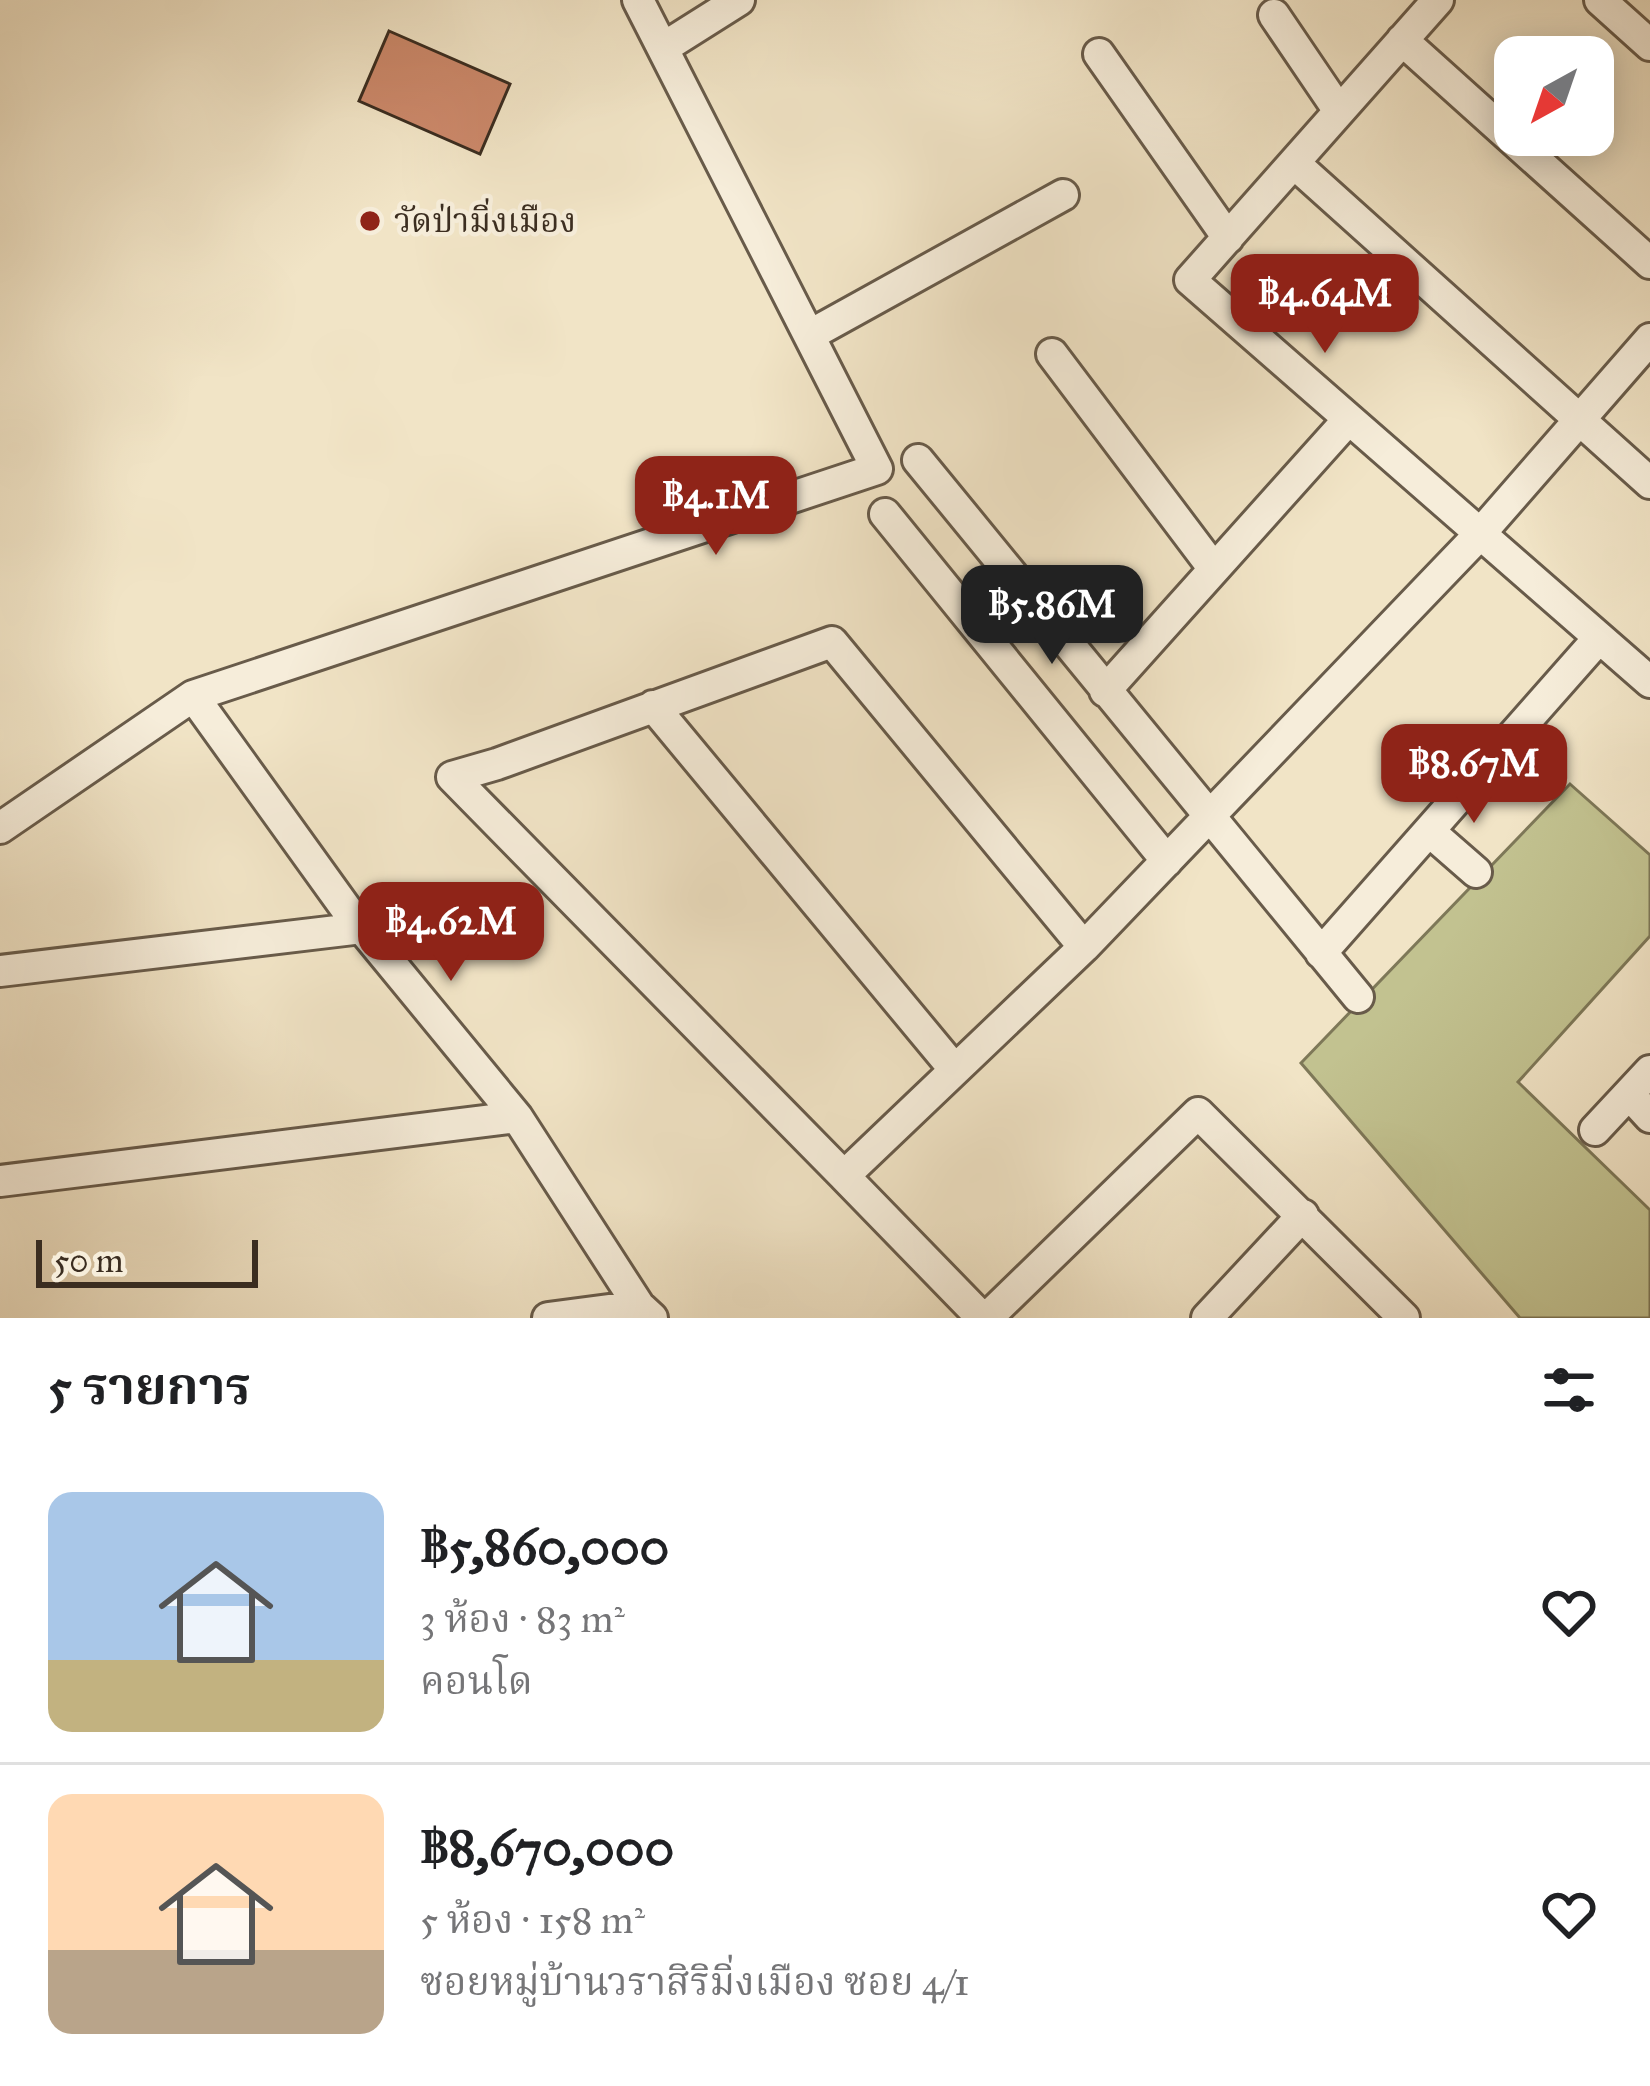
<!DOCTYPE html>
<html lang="th">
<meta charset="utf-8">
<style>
body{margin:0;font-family:"IM FELL Great Primer","Noto Serif Thai",serif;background:#f6f6f6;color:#202124;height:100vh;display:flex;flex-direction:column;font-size:45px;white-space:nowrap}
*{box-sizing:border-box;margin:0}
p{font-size:39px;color:#757577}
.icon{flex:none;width:66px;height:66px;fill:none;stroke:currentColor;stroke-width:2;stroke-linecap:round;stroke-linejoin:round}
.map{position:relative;height:1318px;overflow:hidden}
.details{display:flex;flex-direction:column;background:#fff;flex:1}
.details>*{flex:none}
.needle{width:78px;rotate:220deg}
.tools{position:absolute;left:1494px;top:36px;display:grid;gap:24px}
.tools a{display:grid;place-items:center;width:120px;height:120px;border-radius:24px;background:#fff;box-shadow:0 6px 30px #0003;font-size:60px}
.scale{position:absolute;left:36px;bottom:30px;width:222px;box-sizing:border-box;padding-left:12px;border:6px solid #3b2d20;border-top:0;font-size:33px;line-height:42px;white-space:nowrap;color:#3b2d20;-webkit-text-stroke:9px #f6edda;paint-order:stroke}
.price{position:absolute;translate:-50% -102px;padding:0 27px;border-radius:24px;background:#8f2418;color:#fff;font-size:39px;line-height:78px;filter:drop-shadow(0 3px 6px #0008)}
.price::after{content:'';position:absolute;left:50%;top:72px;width:36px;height:27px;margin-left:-18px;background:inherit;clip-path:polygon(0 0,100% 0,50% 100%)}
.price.selected{background:#222;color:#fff}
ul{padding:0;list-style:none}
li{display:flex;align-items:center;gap:36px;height:300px;padding:0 48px}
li+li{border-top:3px solid #e0e0e0}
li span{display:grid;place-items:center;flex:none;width:336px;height:240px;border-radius:24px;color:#555}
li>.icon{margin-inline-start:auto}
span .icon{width:144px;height:144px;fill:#fffc;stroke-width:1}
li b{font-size:51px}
h2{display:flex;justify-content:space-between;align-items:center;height:144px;padding:0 48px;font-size:51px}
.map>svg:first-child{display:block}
.green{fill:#c2c290;stroke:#7e7858;stroke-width:3}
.building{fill:#cb886a;stroke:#3b2d20;stroke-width:3}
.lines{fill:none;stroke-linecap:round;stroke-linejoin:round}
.minor-casing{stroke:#685b4a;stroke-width:36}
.minor{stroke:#f6edda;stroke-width:30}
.poi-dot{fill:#8f2418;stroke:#f6edda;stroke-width:4.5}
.labels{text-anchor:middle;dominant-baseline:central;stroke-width:9;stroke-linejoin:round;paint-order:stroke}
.poi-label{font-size:33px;fill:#3b2d20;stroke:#f6edda;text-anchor:start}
</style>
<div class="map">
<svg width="1650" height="1318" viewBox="0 0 1650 1318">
<rect width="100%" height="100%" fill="#f1e4c6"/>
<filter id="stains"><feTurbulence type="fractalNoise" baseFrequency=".00167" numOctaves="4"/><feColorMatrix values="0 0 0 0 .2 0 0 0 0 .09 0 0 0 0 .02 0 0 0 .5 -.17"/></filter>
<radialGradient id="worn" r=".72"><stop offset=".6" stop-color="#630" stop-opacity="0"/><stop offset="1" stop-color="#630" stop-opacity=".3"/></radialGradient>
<path class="green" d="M1570,784L1650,855V936L1518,1082L1650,1210V1318H1520L1301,1063Z"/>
<path class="building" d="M389,31L510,84L480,154L359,101Z"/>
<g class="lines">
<defs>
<path id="minor" d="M1438,0L1190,280L1650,682
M1600,0L1650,45
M1274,15L1339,111
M1402,40L1650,263
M663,48L739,0
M1099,54L1228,238
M1294,163L1650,483
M810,335L1063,195
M1052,354L1214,569
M918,460L1358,997
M885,514L1167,861
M1105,691L1348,420
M193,696L347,910L517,1117L639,1306L652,1318
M653,706L955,1070
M0,828L193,696L877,469L638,0
M1429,831L1476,872
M1321,953L1599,638
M0,971L362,928
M1629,1094L1650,1117
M1595,1130L1650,1071
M844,1176L452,777L497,764L832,642L1084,947
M0,1181L517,1117
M548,1318L639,1306
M982,1318L844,1176L1084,947L1479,535L1650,339
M987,1318L1198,1113L1404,1318
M1207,1318L1303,1215"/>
</defs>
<use href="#minor" class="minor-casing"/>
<use href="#minor" class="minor"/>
</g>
<circle class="poi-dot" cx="370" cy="221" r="12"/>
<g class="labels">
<g class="poi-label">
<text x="394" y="221">วัดป่ามิ่งเมือง</text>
</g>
</g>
<rect width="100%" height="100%" filter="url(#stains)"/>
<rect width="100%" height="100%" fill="url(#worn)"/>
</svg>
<div class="tools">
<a><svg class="needle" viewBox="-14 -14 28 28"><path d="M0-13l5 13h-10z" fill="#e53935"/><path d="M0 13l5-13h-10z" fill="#757577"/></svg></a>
</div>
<div class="scale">50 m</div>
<b class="price" style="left:1325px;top:356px">฿4.64M</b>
<b class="price" style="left:716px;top:558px">฿4.1M</b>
<b class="price selected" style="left:1052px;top:667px">฿5.86M</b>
<b class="price" style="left:1474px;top:826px">฿8.67M</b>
<b class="price" style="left:451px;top:984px">฿4.62M</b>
</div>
<section class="details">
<h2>5 รายการ<svg class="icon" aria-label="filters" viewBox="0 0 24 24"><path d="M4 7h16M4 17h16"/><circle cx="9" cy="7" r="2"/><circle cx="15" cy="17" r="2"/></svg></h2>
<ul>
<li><span style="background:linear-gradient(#a9c7e8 70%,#c2b280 0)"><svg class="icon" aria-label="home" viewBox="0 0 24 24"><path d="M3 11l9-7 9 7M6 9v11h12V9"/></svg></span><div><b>฿5,860,000</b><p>3 ห้อง · 83 m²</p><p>คอนโด</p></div><svg class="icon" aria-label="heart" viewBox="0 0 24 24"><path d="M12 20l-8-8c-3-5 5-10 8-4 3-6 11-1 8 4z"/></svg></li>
<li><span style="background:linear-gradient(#ffd9b3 65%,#b9a48a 0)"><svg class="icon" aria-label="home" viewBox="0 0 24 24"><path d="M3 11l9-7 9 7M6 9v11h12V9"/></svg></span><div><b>฿8,670,000</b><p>5 ห้อง · 158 m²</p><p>ซอยหมู่บ้านวราสิริมิ่งเมือง ซอย 4/1</p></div><svg class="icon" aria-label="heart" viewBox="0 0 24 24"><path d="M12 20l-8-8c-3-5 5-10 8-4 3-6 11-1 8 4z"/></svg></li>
</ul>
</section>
